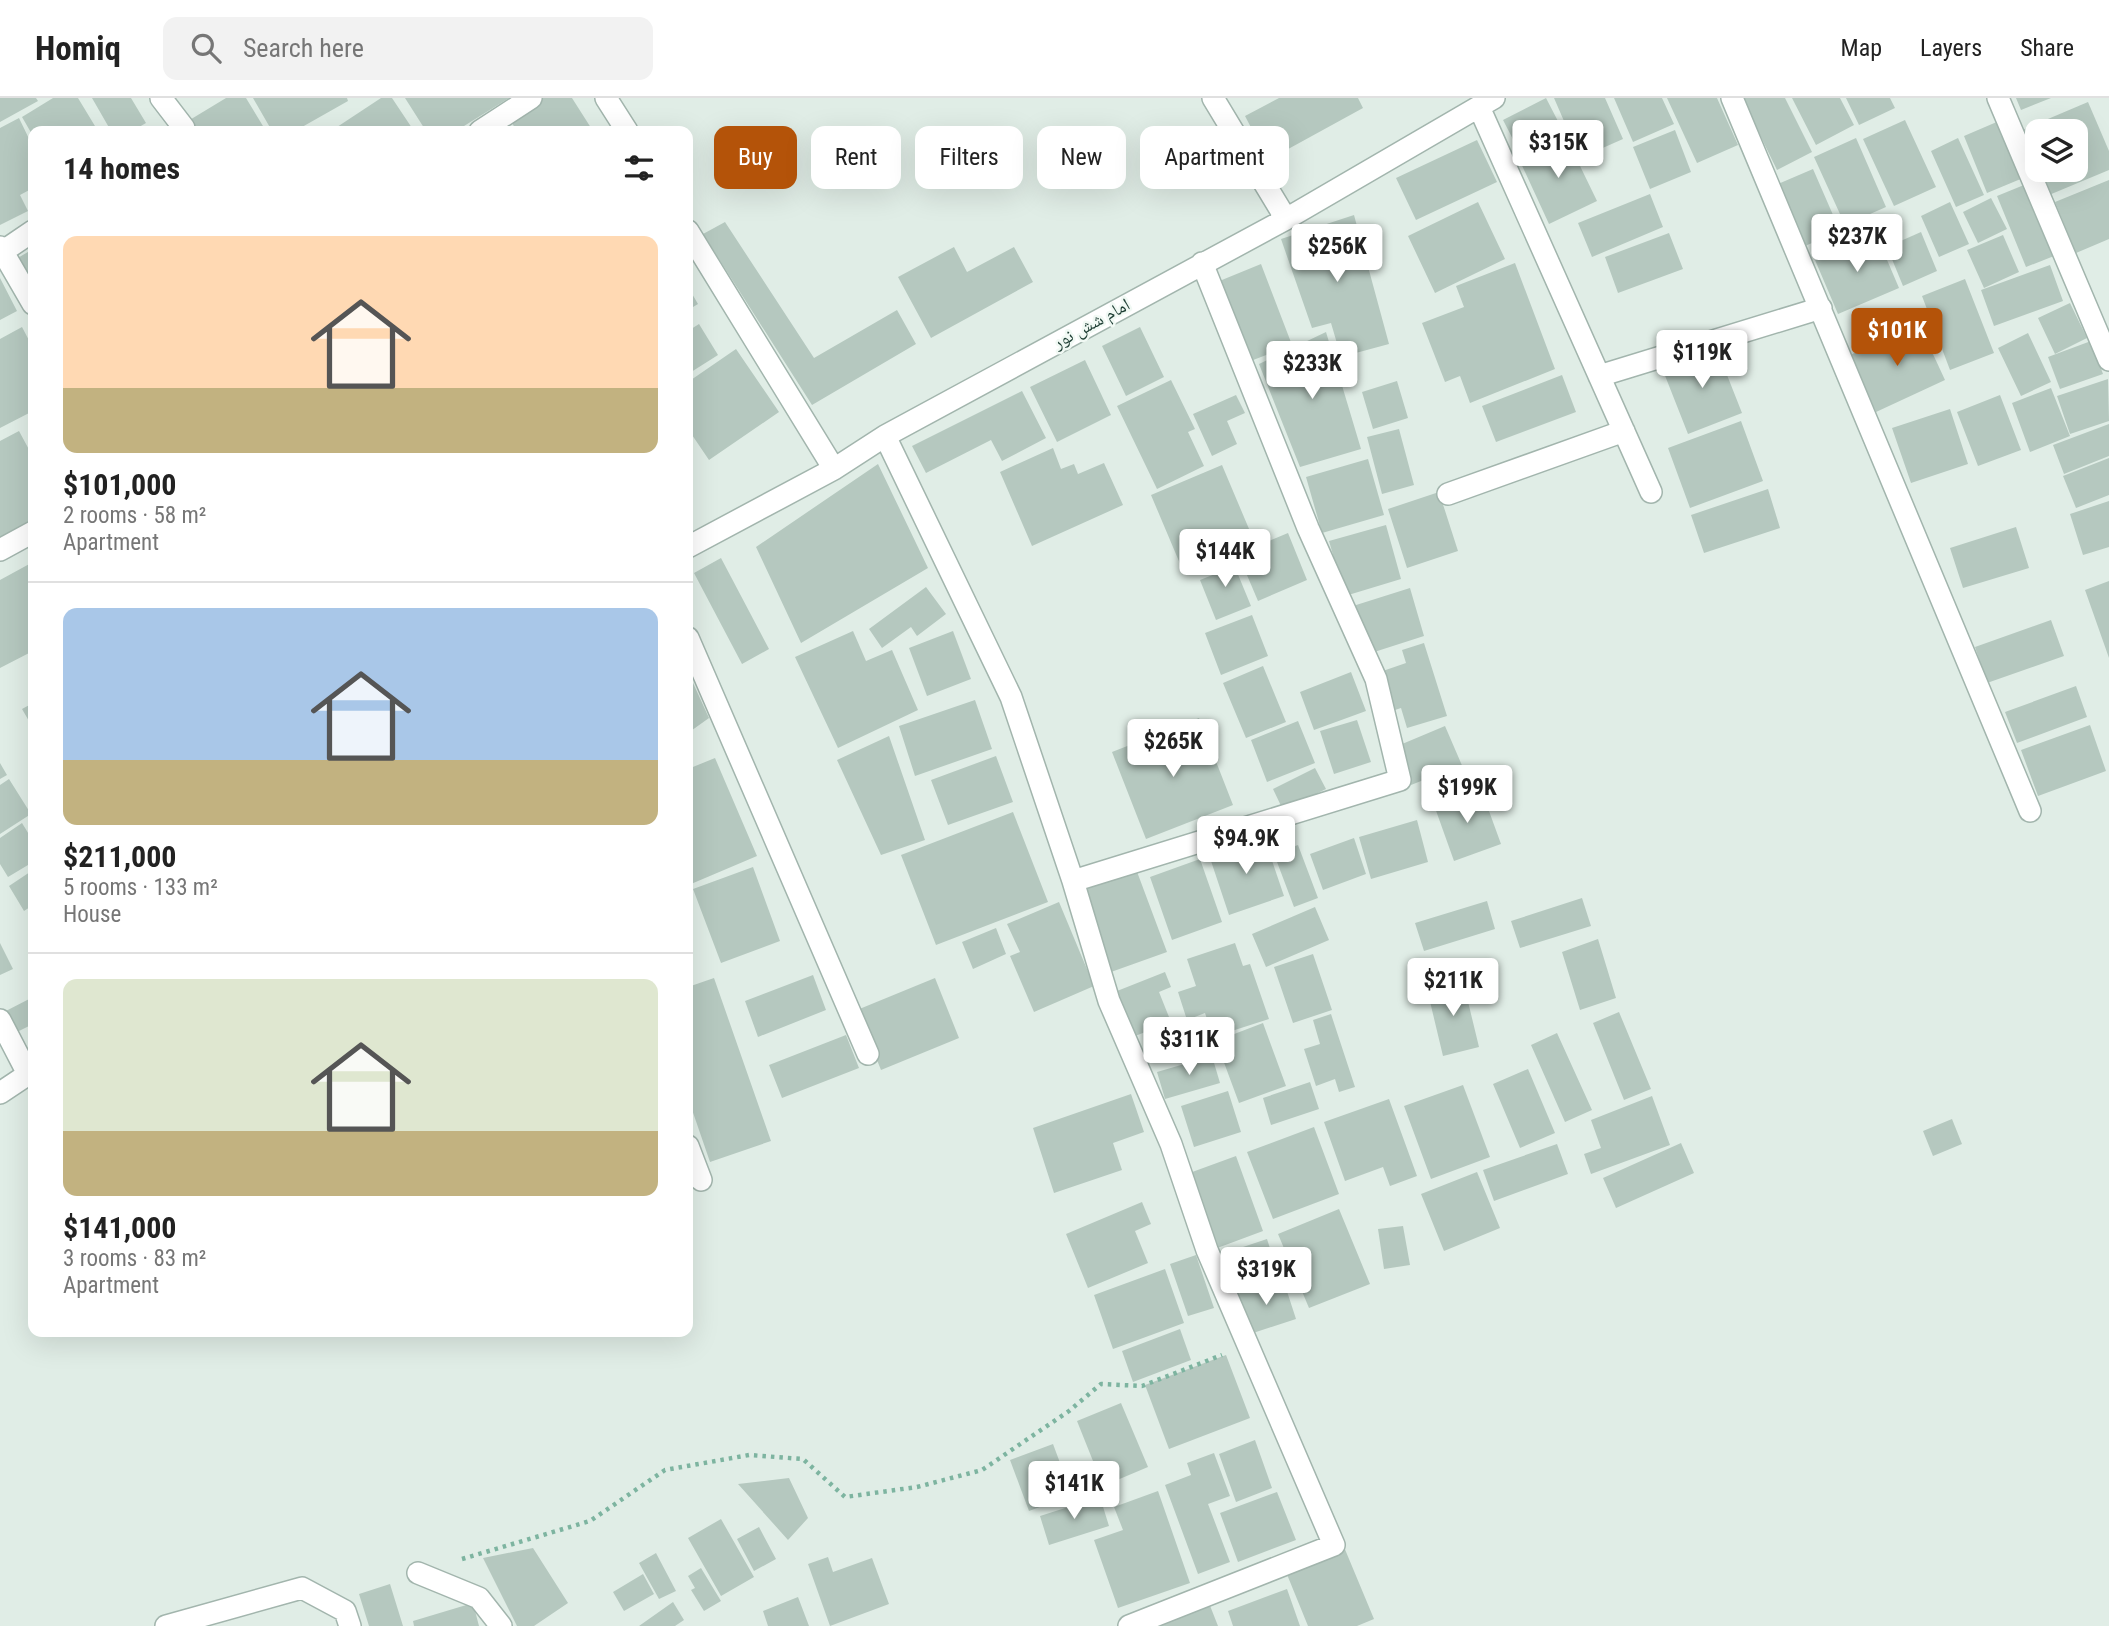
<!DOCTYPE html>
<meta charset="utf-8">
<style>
body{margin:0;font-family:"Roboto Condensed","Noto Naskh Arabic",sans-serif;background:#f2f2f2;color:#222;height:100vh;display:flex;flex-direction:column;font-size:26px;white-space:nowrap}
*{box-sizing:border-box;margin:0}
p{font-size:23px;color:#767676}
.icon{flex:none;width:38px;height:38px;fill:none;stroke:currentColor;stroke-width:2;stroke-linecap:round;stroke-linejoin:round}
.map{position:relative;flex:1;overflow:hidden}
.side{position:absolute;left:28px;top:28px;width:665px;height:1211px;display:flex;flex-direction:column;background:#fff;border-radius:14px;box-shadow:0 7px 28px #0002}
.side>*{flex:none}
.top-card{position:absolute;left:714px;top:28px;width:665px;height:63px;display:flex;gap:14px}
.buttons{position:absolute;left:2025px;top:21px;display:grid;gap:14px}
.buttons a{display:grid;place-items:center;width:63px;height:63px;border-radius:14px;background:#fff;box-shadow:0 7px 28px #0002;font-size:35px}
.price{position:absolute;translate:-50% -60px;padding:0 16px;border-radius:7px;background:#fff;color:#222;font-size:23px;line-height:46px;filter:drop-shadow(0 2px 4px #0008)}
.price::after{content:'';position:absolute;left:50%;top:42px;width:21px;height:16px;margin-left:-10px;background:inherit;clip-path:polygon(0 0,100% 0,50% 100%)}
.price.selected{background:#b45309;color:#fff}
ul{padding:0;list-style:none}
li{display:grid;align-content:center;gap:14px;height:371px;padding:0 35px}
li+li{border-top:2px solid #e0e0e0}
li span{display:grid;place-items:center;height:217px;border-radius:14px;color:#555}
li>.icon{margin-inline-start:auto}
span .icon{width:126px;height:126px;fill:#fffc;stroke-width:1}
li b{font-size:30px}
h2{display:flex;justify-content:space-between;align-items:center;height:84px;padding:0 35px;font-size:30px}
.chip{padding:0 24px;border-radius:14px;background:#fff;box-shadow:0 7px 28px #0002;font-size:24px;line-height:63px}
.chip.selected{background:#b45309;color:#fff}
header{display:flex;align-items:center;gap:42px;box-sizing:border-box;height:98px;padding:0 35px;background:#fff;border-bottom:2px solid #e0e0e0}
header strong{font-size:33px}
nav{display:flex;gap:38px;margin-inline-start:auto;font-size:24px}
.search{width:490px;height:63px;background:#f2f2f2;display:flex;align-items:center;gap:18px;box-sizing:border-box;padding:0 24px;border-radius:14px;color:#767676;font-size:26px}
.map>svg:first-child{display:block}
.building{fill:#b5c8bf}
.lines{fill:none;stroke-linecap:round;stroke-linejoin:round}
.minor-casing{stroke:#a2b5ad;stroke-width:24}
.path{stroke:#7db4a0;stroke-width:4.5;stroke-dasharray:3.5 5;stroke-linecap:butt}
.minor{stroke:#fff;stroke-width:21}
.labels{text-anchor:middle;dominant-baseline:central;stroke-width:5;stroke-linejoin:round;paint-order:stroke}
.street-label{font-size:18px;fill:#1f3f35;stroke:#f1f9f4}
</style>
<header>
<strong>Homiq</strong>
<div class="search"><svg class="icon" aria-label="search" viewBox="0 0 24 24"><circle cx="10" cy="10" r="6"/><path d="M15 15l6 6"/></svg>Search here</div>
<nav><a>Map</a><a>Layers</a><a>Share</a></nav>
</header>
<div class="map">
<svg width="2109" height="1528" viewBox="0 0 2109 1528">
<rect width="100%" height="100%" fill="#e0ede6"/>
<path class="building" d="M0,0H36L38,3L0,24Z
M53,0H78L98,33H33V38L22,19Z
M92,0H131L146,25L132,33H111Z
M226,0H246L266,33H194L188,23Z
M253,0H347L348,3L295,33H272Z
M381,0H392L414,33H331Z
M405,0H509L456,33H426Z
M543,0H572L593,33H517L510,22Z
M1279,0H1358L1363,10L1268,62L1245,18Z
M1546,0L1561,29L1518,51L1503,22Z
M1554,0H1605L1623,41L1580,60Z
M1614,0H1662L1674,26L1633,44Z
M1667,0H1717L1738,47L1697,65Z
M1742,0H1785L1812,54L1777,72Z
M1792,0H1840L1854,27L1816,47Z
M1846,0H1890L1895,10L1859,27Z
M2016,0H2051L2021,12Z
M2088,4L2109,53V72L2049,97L2039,72H2076V33H2037V68L2022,32Z
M19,20L33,49V90L20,97L28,113L0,127V30Z
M1905,22L1936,89L1894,108L1863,41Z
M1999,23L2023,80L1987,95L1964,38Z
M1675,32L1691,74L1650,91L1633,49Z
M1566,39L1597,103L1549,126L1519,61Z
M1856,40L1886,109L1845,127L1814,59Z
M1958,40L1984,97L1956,109L1931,53Z
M1477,42L1497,84L1416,122L1396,80Z
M1813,71L1840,133L1805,148L1778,86Z
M2109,82V141L2076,155L2055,104Z
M2024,87L2054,158L2026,169L1997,98Z
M1650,96L1663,129L1592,159L1578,125Z
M1991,100L2007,131L1978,145L1963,114Z
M1478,104L1505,161L1435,195L1408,138Z
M1950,104L1969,146L1939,159L1921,118Z
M1354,117L1389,246L1341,259L1331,225L1312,230L1281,141Z
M725,124L814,260L897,212L916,246L812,307L703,136Z
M1921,134L1937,173L1903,188L1887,149Z
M1669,135L1683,171L1618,195L1605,159Z
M1876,136L1899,190L1838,216L1815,162Z
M2003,137L2019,174L1984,190L1967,152Z
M954,149L967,174L1014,149L1033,184L931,240L898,179Z
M33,151V191L16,161Z
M1515,165L1555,271L1470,305L1460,278L1445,284L1422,225L1464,209L1456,188Z
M1261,166L1292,247L1248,264L1217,184Z
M2050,167L2063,203L1994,228L1981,192Z
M0,180L17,213L0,222Z
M1965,181L1994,255L1950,272L1922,198Z
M688,189L698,206L688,212Z
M2070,205L2087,240L2055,256L2038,220Z
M699,226L718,257L688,276V233Z
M1919,226L1945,282L1876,314L1850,257Z
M22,229L33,250V313L0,330V241Z
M1140,229L1164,279L1126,298L1102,248Z
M1326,234L1361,351L1300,369L1259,266Z
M2028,235L2051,284L2021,298L1998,250Z
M2091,243L2103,276L2060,291L2048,259Z
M1716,249L1742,315L1688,336L1662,270Z
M736,251L779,314L709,362L688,331V284Z
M1085,262L1111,317L1057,344L1030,289Z
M1562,277L1576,314L1496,344L1482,308Z
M2108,281L2109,323L2070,336L2057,298Z
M1171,282L1195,331L1188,334L1204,368L1157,391L1117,308Z
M1397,283L1408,320L1373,331L1362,294Z
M2051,290L2070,338L2030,354L2012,305Z
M1022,293L1046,340L1002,363L991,342L926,375L912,348Z
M1236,297L1245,315L1227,323L1237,346L1212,358L1193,316Z
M2000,297L2021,352L1978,368L1957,314Z
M1950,311L1968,366L1911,385L1892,330Z
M1741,323L1763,383L1690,410L1668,350Z
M2109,326V358L2064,376L2053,347Z
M1399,331L1414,387L1382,396L1367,339Z
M19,333L33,359V429L0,447V343Z
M1053,350L1061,371L1074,366L1078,376L1104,365L1123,407L1032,448L1000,374Z
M2109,360V397L2076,410L2063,378Z
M1368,361L1384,417L1322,435L1306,379Z
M878,366L928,470L801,545L756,449Z
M1222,367L1252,438L1181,468L1151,397Z
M1768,391L1780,430L1704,455L1691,417Z
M1439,394L1458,453L1407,470L1388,411Z
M2109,403V449L2083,457L2070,416Z
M1386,427L1401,481L1345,498L1329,443Z
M2016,429L2029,470L1963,490L1950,450Z
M1288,435L1307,482L1258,503L1238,456Z
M1230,457L1251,508L1216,522L1200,482L1215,476L1211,465Z
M721,460L769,551L742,566L694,475Z
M33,464V553L0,570V482Z
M2109,483V560L2085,492Z
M926,489L946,516L917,538L911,529L882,550L869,531Z
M1410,490L1424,538L1368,556L1353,508Z
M1252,517L1268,558L1221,577L1205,535Z
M2051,522L2064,558L1987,585L1975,549Z
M853,533L866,563L892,552L918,612L838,650L795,559Z
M953,533L971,581L927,598L909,550Z
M1424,545L1447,618L1407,630L1401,610L1389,614L1377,575L1406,565L1402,552Z
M1263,568L1286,624L1246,640L1223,585Z
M688,574L709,620L688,635Z
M1351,574L1366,613L1314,632L1300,594Z
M2076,588L2087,619L2017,645L2005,614Z
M975,602L992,651L915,678L899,628Z
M33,605V630L22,611Z
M1199,620L1233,707L1146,741L1112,654Z
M1357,622L1371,664L1334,676L1320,633Z
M1298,623L1315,665L1267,684L1251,642Z
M2090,627L2106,673L2038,698L2021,652Z
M1445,628L1470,686L1445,697L1436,677L1411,687L1395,649Z
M889,638L925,742L881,757L837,662Z
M996,658L1013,704L948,727L931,682Z
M715,660L757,758L691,786L688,779V671Z
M0,665L7,677L0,681Z
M1315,670L1326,691L1283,712L1273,691Z
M9,681L31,716L0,736V687Z
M1481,691L1501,746L1454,763L1434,707Z
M1013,714L1048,804L936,847L901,757Z
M1417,722L1428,764L1371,781L1359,739Z
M22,725L33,743V764L8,779L0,766V740Z
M1264,739L1284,798L1229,817L1209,757Z
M1354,740L1366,776L1323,792L1310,756Z
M1298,747L1318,800L1294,809L1274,756Z
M1200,761L1222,824L1172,842L1150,779Z
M753,769L780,843L721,865L693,791Z
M1136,771L1167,854L1111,874L1080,792Z
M33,772V807L24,813L9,788Z
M1582,800L1591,828L1520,850L1511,823Z
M1487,803L1495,831L1424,853L1415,825Z
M1059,804L1094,888L1034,914L1010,858L1020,854L1007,826Z
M1315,809L1329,842L1266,869L1252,836Z
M996,830L1006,856L973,871L962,844Z
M1598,841L1616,900L1580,912L1562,854Z
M0,845L13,871L0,877Z
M1235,845L1243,868L1250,866L1269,921L1213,939L1205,915L1187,922L1178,894L1196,888L1187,861Z
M1313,856L1332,912L1293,925L1274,869Z
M1165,874L1171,889L1159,894L1171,924L1130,940L1112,895Z
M813,877L826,912L758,939L745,903Z
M714,880L771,1043L710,1064L688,1000V889Z
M935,880L959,940L881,972L857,912Z
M1463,883L1479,949L1443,958L1427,891Z
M33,899V926L13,936L2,915Z
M1619,914L1651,991L1624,1002L1593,925Z
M1331,916L1355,989L1339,994L1335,981L1316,988L1304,951L1320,946L1313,922Z
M1263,925L1286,988L1239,1005L1216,943Z
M1196,926L1205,950L1168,964L1159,940Z
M1557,935L1592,1012L1565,1024L1531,947Z
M846,937L859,970L782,1000L769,967Z
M1212,958L1220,985L1165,1001L1157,974Z
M1528,971L1555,1035L1520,1050L1493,986Z
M1310,984L1319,1011L1271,1027L1263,1000Z
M1463,987L1490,1059L1431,1081L1404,1008Z
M1228,993L1241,1034L1194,1049L1181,1008Z
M1131,996L1144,1034L1113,1045L1122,1072L1054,1095L1033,1030Z
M1652,998L1670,1047L1591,1076L1584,1056L1601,1050L1591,1022Z
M1389,1001L1417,1078L1390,1088L1383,1069L1345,1083L1324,1024Z
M1952,1021L1962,1046L1933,1058L1923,1033Z
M1314,1029L1339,1096L1273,1121L1247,1054Z
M1681,1045L1694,1075L1616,1110L1603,1080Z
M1557,1046L1568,1076L1494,1103L1483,1072Z
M1236,1058L1263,1133L1212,1152L1184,1077Z
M1477,1074L1500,1130L1444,1153L1421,1096Z
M1142,1104L1151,1126L1135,1133L1148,1165L1088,1190L1066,1136Z
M1339,1111L1370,1186L1309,1210L1278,1136Z
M1403,1128L1410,1167L1384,1171L1378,1131Z
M1267,1141L1279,1178L1234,1193L1222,1156Z
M1196,1157L1214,1210L1188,1218L1170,1166Z
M1165,1171L1184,1225L1113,1251L1094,1197Z
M1283,1181L1296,1221L1250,1236L1237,1196Z
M1180,1231L1191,1262L1133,1284L1122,1253Z
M1226,1257L1250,1320L1169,1351L1145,1287Z
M1121,1305L1148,1369L1103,1388L1077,1323Z
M1255,1342L1272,1390L1236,1404L1219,1356Z
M1053,1346L1072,1397L1029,1413L1010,1362Z
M1214,1355L1230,1398L1208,1406L1230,1464L1198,1476L1165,1387L1191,1377L1187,1365Z
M789,1380L808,1420L788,1442L738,1386Z
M1158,1393L1190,1485L1118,1510L1094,1442L1123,1432L1114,1409Z
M1277,1394L1296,1442L1238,1464L1220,1415Z
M1100,1399L1109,1428L1049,1447L1040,1418Z
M721,1421L754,1479L721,1498L688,1440Z
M759,1429L776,1461L754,1473L737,1441Z
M1344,1449L1374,1521L1357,1528H1308L1286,1474Z
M533,1450L568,1505L534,1528H517L483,1460Z
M656,1455L676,1493L659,1501L639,1465Z
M828,1459L833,1474L872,1460L889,1506L830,1528L808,1466Z
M701,1470L721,1503L704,1513L691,1492L695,1490L688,1478Z
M643,1476L654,1496L624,1513L613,1494Z
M390,1486L403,1528H369L359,1496Z
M1287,1491L1300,1528H1233L1228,1513Z
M798,1499L809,1528H768L763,1513Z
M1207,1500L1218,1528H1156Z
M673,1504L684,1522L675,1528H639Z
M473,1505L479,1528H414L413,1523Z"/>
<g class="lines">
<defs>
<path id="minor" d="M161,0L184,30L179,33
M606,0L627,33
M1213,0L1286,121
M1732,0L2030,713
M1998,0L2109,262
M1479,9L1651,394
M480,33L531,0
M688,133L834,371
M0,149L33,206
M2,154L33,133
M1599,278L1821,210
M885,338L1011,599L1073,783L1109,903L1171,1046L1207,1152L1334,1447L1129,1528
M1448,396L1624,333
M688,449L834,371L885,338L1286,121L1494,0
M0,452L33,434
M688,540L868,956
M1073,783L1400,682L1376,581L1308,430L1202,165
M0,922L28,976
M0,995L33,973
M688,1048L701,1082
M418,1475L479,1500L501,1528
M166,1528L302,1490L345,1513L350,1528"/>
</defs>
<use href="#minor" class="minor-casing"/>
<path class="path" d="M462,1461L590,1423L665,1372L749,1357L803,1361L845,1399L917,1389L982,1372L1069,1313L1101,1286L1142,1288L1222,1257"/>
<use href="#minor" class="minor"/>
</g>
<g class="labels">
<g class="street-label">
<text transform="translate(1091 225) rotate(-29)">امام شش نور</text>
</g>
</g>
</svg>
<div class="buttons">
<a><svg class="icon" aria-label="layers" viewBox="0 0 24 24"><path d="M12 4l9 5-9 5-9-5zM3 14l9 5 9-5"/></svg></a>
</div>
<b class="price" style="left:1558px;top:82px">$315K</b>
<b class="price" style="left:1857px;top:176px">$237K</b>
<b class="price" style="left:1337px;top:186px">$256K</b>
<b class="price selected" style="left:1897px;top:270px">$101K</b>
<b class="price" style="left:1702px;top:292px">$119K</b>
<b class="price" style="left:1312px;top:303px">$233K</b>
<b class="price" style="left:1225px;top:491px">$144K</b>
<b class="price" style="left:1173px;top:681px">$265K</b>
<b class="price" style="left:1467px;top:727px">$199K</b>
<b class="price" style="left:1246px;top:778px">$94.9K</b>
<b class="price" style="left:1453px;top:920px">$211K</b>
<b class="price" style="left:1189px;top:979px">$311K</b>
<b class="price" style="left:1266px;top:1209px">$319K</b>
<b class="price" style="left:1074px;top:1423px">$141K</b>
<div class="top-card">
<a class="chip selected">Buy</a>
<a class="chip">Rent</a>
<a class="chip">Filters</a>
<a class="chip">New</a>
<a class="chip">Apartment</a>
</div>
<section class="side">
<h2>14 homes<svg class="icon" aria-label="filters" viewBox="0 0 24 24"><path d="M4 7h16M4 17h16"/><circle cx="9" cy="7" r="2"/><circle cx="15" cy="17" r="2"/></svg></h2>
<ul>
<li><span style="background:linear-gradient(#ffd9b3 70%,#c2b280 0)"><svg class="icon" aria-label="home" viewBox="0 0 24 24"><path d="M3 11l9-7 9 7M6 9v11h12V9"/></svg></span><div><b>$101,000</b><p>2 rooms · 58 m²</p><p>Apartment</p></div></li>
<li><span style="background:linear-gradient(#a9c7e8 70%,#c2b280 0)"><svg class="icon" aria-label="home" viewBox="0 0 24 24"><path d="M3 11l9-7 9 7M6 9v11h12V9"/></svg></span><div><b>$211,000</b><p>5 rooms · 133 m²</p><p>House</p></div></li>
<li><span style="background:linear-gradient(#dfe7d0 70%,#c2b280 0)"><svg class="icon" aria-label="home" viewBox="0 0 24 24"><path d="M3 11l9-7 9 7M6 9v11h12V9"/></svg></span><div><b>$141,000</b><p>3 rooms · 83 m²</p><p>Apartment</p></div></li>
</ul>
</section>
</div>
